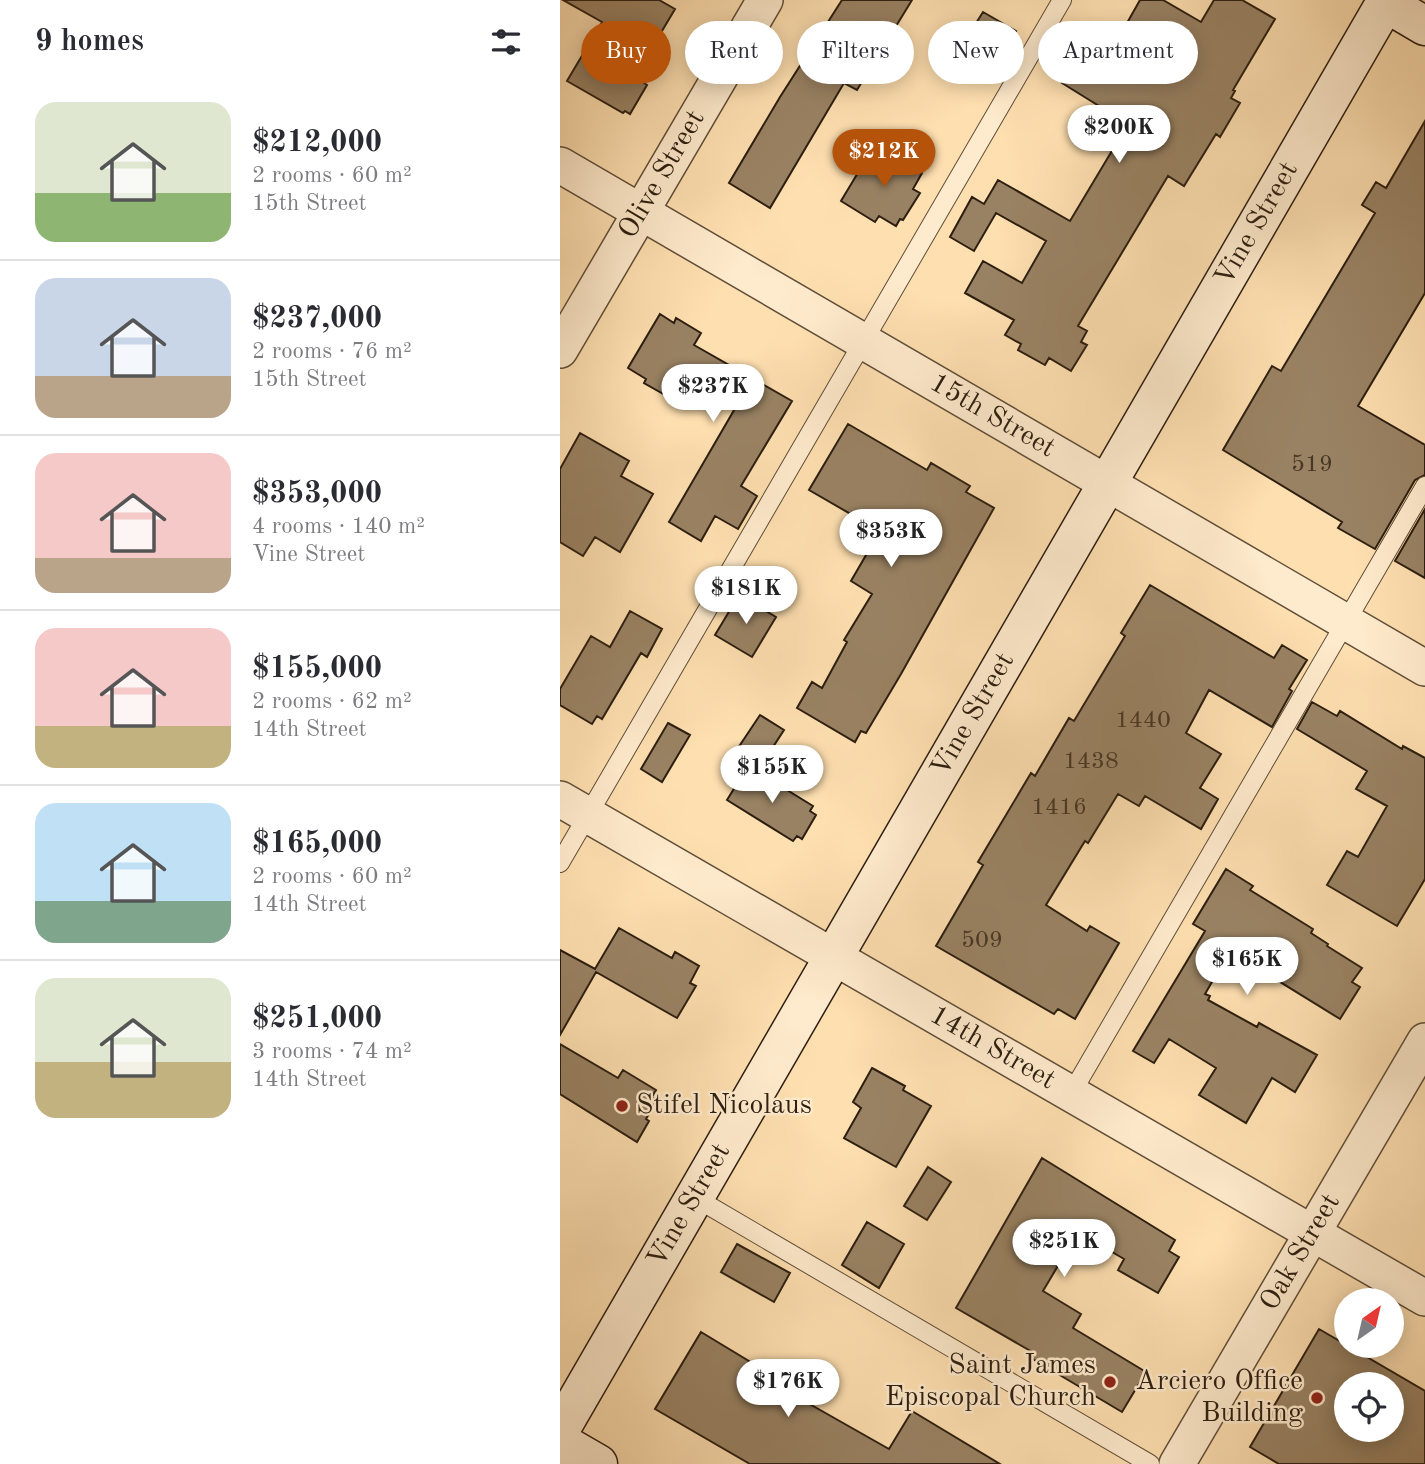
<!DOCTYPE html>
<meta charset="utf-8">
<style>
body{margin:0;font-family:"Old Standard TT",serif;background:#f7f7f7;color:#2b2b33;height:100vh;display:flex;flex-direction:column;font-size:26px;white-space:nowrap}
*{box-sizing:border-box;margin:0}
p{font-size:23px;color:#7c7c81}
.icon{flex:none;width:38px;height:38px;fill:none;stroke:currentColor;stroke-width:2;stroke-linecap:round;stroke-linejoin:round}
.map{position:relative;flex:1;overflow:hidden}
.details{display:flex;flex-direction:column;background:#fff;width:560px}
.details>*{flex:none}
.guide{position:absolute;left:21px;top:21px;width:665px;height:63px;display:flex;gap:14px}
.needle{width:46px;rotate:34deg}
.fabs{position:absolute;left:774px;top:1288px;display:grid;gap:14px}
.fabs a{display:grid;place-items:center;width:70px;height:70px;border-radius:50%;background:#fff;box-shadow:0 4px 18px #0003;font-size:35px}
.price{position:absolute;translate:-50% -60px;padding:0 16px;border-radius:24px;background:#fff;color:#222;font-size:23px;line-height:46px;filter:drop-shadow(0 2px 4px #0008)}
.price::after{content:'';position:absolute;left:50%;top:42px;width:21px;height:16px;margin-left:-10px;background:inherit;clip-path:polygon(0 0,100% 0,50% 100%)}
.price.selected{background:#b45309;color:#fff}
ul{padding:0;list-style:none}
li{display:flex;align-items:center;gap:21px;height:175px;padding:0 35px}
li+li{border-top:2px solid #e1e1e2}
li span{display:grid;place-items:center;flex:none;width:196px;height:140px;border-radius:21px;color:#555}
li>.icon{margin-inline-start:auto}
span .icon{width:84px;height:84px;fill:#fffc;stroke-width:1}
li b{font-size:30px}
h2{display:flex;justify-content:space-between;align-items:center;height:84px;padding:0 35px;font-size:30px}
.chip{padding:0 24px;border-radius:32px;background:#fff;box-shadow:0 4px 18px #0003;font-size:24px;line-height:63px}
.chip.selected{background:#b45309;color:#fff}
main{display:flex;flex:1;min-height:0}
.map>svg:first-child{display:block}
.building{fill:#998263;stroke:#2c1e10;stroke-width:2;fill-rule:evenodd}
.lines{fill:none;stroke-linecap:round;stroke-linejoin:round}
.lane-casing{stroke:#604e38;stroke-width:20}
.street-casing{stroke:#604e38;stroke-width:38}
.secondary-casing{stroke:#2c1e10;stroke-width:41}
.lane{stroke:#feeacc;stroke-width:18}
.street{stroke:#feeacc;stroke-width:35}
.secondary{stroke:#feeacc;stroke-width:38}
.poi-dot{fill:#8f2418;stroke:#feeacc;stroke-width:2.5}
.labels{text-anchor:middle;dominant-baseline:central;stroke-width:5;stroke-linejoin:round;paint-order:stroke}
.number-label{font-size:24px;fill:#473725}
.street-label{font-size:28px;fill:#2c1e10;stroke:#feeacc}
.poi-label{font-size:28px;fill:#2c1e10;stroke:#feeacc;text-anchor:end}
</style>
<main>
<section class="details">
<h2>9 homes<svg class="icon" aria-label="filters" viewBox="0 0 24 24"><path d="M4 7h16M4 17h16"/><circle cx="9" cy="7" r="2"/><circle cx="15" cy="17" r="2"/></svg></h2>
<ul>
<li><span style="background:linear-gradient(#dfe7d0 65%,#8fb573 0)"><svg class="icon" aria-label="home" viewBox="0 0 24 24"><path d="M3 11l9-7 9 7M6 9v11h12V9"/></svg></span><div><b>$212,000</b><p>2 rooms · 60 m²</p><p>15th Street</p></div></li>
<li><span style="background:linear-gradient(#c9d6e8 70%,#b9a48a 0)"><svg class="icon" aria-label="home" viewBox="0 0 24 24"><path d="M3 11l9-7 9 7M6 9v11h12V9"/></svg></span><div><b>$237,000</b><p>2 rooms · 76 m²</p><p>15th Street</p></div></li>
<li><span style="background:linear-gradient(#f6c9c9 75%,#b9a48a 0)"><svg class="icon" aria-label="home" viewBox="0 0 24 24"><path d="M3 11l9-7 9 7M6 9v11h12V9"/></svg></span><div><b>$353,000</b><p>4 rooms · 140 m²</p><p>Vine Street</p></div></li>
<li><span style="background:linear-gradient(#f6c9c9 70%,#c2b280 0)"><svg class="icon" aria-label="home" viewBox="0 0 24 24"><path d="M3 11l9-7 9 7M6 9v11h12V9"/></svg></span><div><b>$155,000</b><p>2 rooms · 62 m²</p><p>14th Street</p></div></li>
<li><span style="background:linear-gradient(#bfe0f5 70%,#7fa58c 0)"><svg class="icon" aria-label="home" viewBox="0 0 24 24"><path d="M3 11l9-7 9 7M6 9v11h12V9"/></svg></span><div><b>$165,000</b><p>2 rooms · 60 m²</p><p>14th Street</p></div></li>
<li><span style="background:linear-gradient(#dfe7d0 60%,#c2b280 0)"><svg class="icon" aria-label="home" viewBox="0 0 24 24"><path d="M3 11l9-7 9 7M6 9v11h12V9"/></svg></span><div><b>$251,000</b><p>3 rooms · 74 m²</p><p>14th Street</p></div></li>
</ul>
</section>
<div class="map">
<svg width="865" height="1464" viewBox="0 0 865 1464">
<rect width="100%" height="100%" fill="#fedfb0"/>
<filter id="stains"><feTurbulence type="fractalNoise" baseFrequency=".00286" numOctaves="4"/><feColorMatrix values="0 0 0 0 .2 0 0 0 0 .09 0 0 0 0 .02 0 0 0 .5 -.17"/></filter>
<radialGradient id="worn" r=".72"><stop offset=".6" stop-color="#630" stop-opacity="0"/><stop offset="1" stop-color="#630" stop-opacity=".3"/></radialGradient>
<path class="building" d="M3,0H99L115,9L77,73L84,77L81,81L87,85L70,114L65,111L63,113L7,81L42,22Z
M282,0H352L297,90L284,83L210,208L169,183L220,97Z
M580,0H603L641,22L654,0H682L715,19L673,90L675,91L671,98L680,103L660,137L656,134L624,186L608,176L518,326L527,331L521,342L527,345L511,371L489,358L485,365L458,350L461,344L445,335L454,320L405,293L423,261L462,283L486,241L436,213L414,251L390,237L412,197L424,204L438,180L510,221L568,124L502,83L518,57L540,71Z
M423,12L456,31L436,64L403,44Z
M865,121V293L798,406L865,445V475L855,480L815,549L778,528L782,522L663,450L712,366L721,371L815,213L802,205L816,182L826,188Z
M327,152L362,173L353,189L360,193L343,220L340,219L336,226L319,216L315,222L281,201L308,156L320,163Z
M100,314L114,323L116,318L141,333L134,345L232,401L181,486L197,496L178,529L155,516L141,541L109,522L177,405L120,370L105,395L84,383L86,379L68,368Z
M288,424L367,470L371,463L410,486L406,492L434,508L341,674L306,733L301,731L295,742L237,708L252,682L262,688L287,642L284,640L312,594L291,581L320,531L249,490Z
M20,433L69,461L61,476L93,494L60,552L35,537L23,556L0,542V469Z
M865,509V578L835,561Z
M590,585L714,658L722,645L747,660L729,689L732,691L712,727L649,690L626,733L661,754L640,788L658,799L641,829L585,796L579,806L558,794L528,843L525,841L486,905L527,931L530,926L559,943L515,1019L498,1009L494,1014L376,946L423,865L418,862L471,773L475,776L509,718L514,721L565,636L561,633Z
M179,595L216,617L192,657L155,635Z
M70,611L102,629L87,657L81,653L42,719L37,716L32,724L0,705V689L31,636L50,647Z
M752,702L777,716L780,711L842,749L843,746L865,758V879L837,926L767,885L787,851L798,857L827,806L796,789L807,771L737,729Z
M200,715L224,730L200,767L176,751Z
M108,723L130,735L102,782L81,769Z
M188,766L253,806L250,811L256,815L242,839L237,836L233,841L167,800Z
M666,869L693,886L690,890L753,929L751,933L768,944L767,946L802,968L792,982L800,987L780,1019L670,951L645,994L650,996L648,1000L697,1027L699,1023L757,1055L735,1092L712,1078L686,1123L639,1095L656,1068L609,1039L594,1063L573,1051L645,931L633,924Z
M59,928L112,958L115,952L139,966L130,983L136,986L117,1018L36,972L0,1035V950L35,969Z
M0,1044L58,1078L63,1070L96,1090L92,1097L97,1100L86,1119L89,1121L77,1142L0,1094Z
M312,1068L345,1086L343,1090L371,1106L336,1167L284,1138L301,1108L293,1102Z
M482,1158L615,1240L609,1251L619,1257L598,1293L558,1270L564,1259L518,1232L483,1291L521,1314L513,1328L586,1372L562,1412L471,1358L474,1353L396,1308Z
M368,1167L391,1182L367,1220L344,1206Z
M307,1222L344,1244L319,1288L282,1265Z
M177,1244L230,1273L214,1302L161,1272Z
M759,1329L865,1391V1464H719L690,1447ZM786,1384H831V1430H786Z
M141,1332L242,1393L239,1398L329,1449L352,1411L440,1464H190L95,1409Z"/>
<g class="lines">
<defs>
<path id="lane" d="M0,863L502,0
M511,1094L865,486
M134,1197L590,1464"/>
<g id="street">
<path id="s1" d="M0,165L865,668"/>
<path id="s2" d="M0,350L205,0"/>
<path id="s3" d="M0,799L865,1298"/>
<path id="s4" d="M617,1464L865,1041"/>
</g>
<g id="secondary">
<path d="M826,3L865,26"/>
<path id="s5" d="M0,1430L827,0"/>
<path d="M0,1442L38,1464"/>
</g>
</defs>
<use href="#lane" class="lane-casing"/>
<use href="#street" class="street-casing"/>
<use href="#secondary" class="secondary-casing"/>
<use href="#lane" class="lane"/>
<use href="#street" class="street"/>
<use href="#secondary" class="secondary"/>
</g>
<g class="poi-dot">
<circle cx="62" cy="1106" r="7"/>
<circle cx="550" cy="1382" r="7"/>
<circle cx="757" cy="1398" r="7"/>
</g>
<g class="labels">
<g class="number-label">
<text x="752" y="465">519</text>
<text x="583" y="721">1440</text>
<text x="531" y="762">1438</text>
<text x="499" y="808">1416</text>
<text x="422" y="941">509</text>
</g>
<g class="street-label">
<text stroke="none"><textPath href="#s2" startOffset="203">Olive Street</textPath></text>
<text stroke="none"><textPath href="#s5" startOffset="1393">Vine Street</textPath></text>
<text stroke="none"><textPath href="#s1" startOffset="500">15th Street</textPath></text>
<text stroke="none"><textPath href="#s5" startOffset="826">Vine Street</textPath></text>
<text stroke="none"><textPath href="#s3" startOffset="499">14th Street</textPath></text>
<text stroke="none"><textPath href="#s5" startOffset="259">Vine Street</textPath></text>
<text stroke="none"><textPath href="#s4" startOffset="245">Oak Street</textPath></text>
</g>
<g class="poi-label">
<text x="76" y="1106" text-anchor="start">Stifel Nicolaus</text>
<text x="536" y="1366">Saint James<tspan x="536" dy="32">Episcopal Church</tspan></text>
<text x="743" y="1382">Arciero Office<tspan x="743" dy="32">Building</tspan></text>
</g>
</g>
<rect width="100%" height="100%" filter="url(#stains)"/>
<rect width="100%" height="100%" fill="url(#worn)"/>
</svg>
<div class="fabs">
<a><svg class="needle" viewBox="-14 -14 28 28"><path d="M0-13l5 13h-10z" fill="#e53935"/><path d="M0 13l5-13h-10z" fill="#7c7c81"/></svg></a>
<a><svg class="icon" aria-label="locate" viewBox="0 0 24 24"><circle cx="12" cy="12" r="6"/><path d="M12 2v4M12 18v4M2 12h4M18 12h4"/></svg></a>
</div>
<b class="price" style="left:559px;top:165px">$200K</b>
<b class="price selected" style="left:324px;top:189px">$212K</b>
<b class="price" style="left:153px;top:424px">$237K</b>
<b class="price" style="left:331px;top:569px">$353K</b>
<b class="price" style="left:186px;top:626px">$181K</b>
<b class="price" style="left:212px;top:805px">$155K</b>
<b class="price" style="left:687px;top:997px">$165K</b>
<b class="price" style="left:504px;top:1279px">$251K</b>
<b class="price" style="left:228px;top:1419px">$176K</b>
<div class="guide">
<a class="chip selected">Buy</a>
<a class="chip">Rent</a>
<a class="chip">Filters</a>
<a class="chip">New</a>
<a class="chip">Apartment</a>
</div>
</div>
</main>
